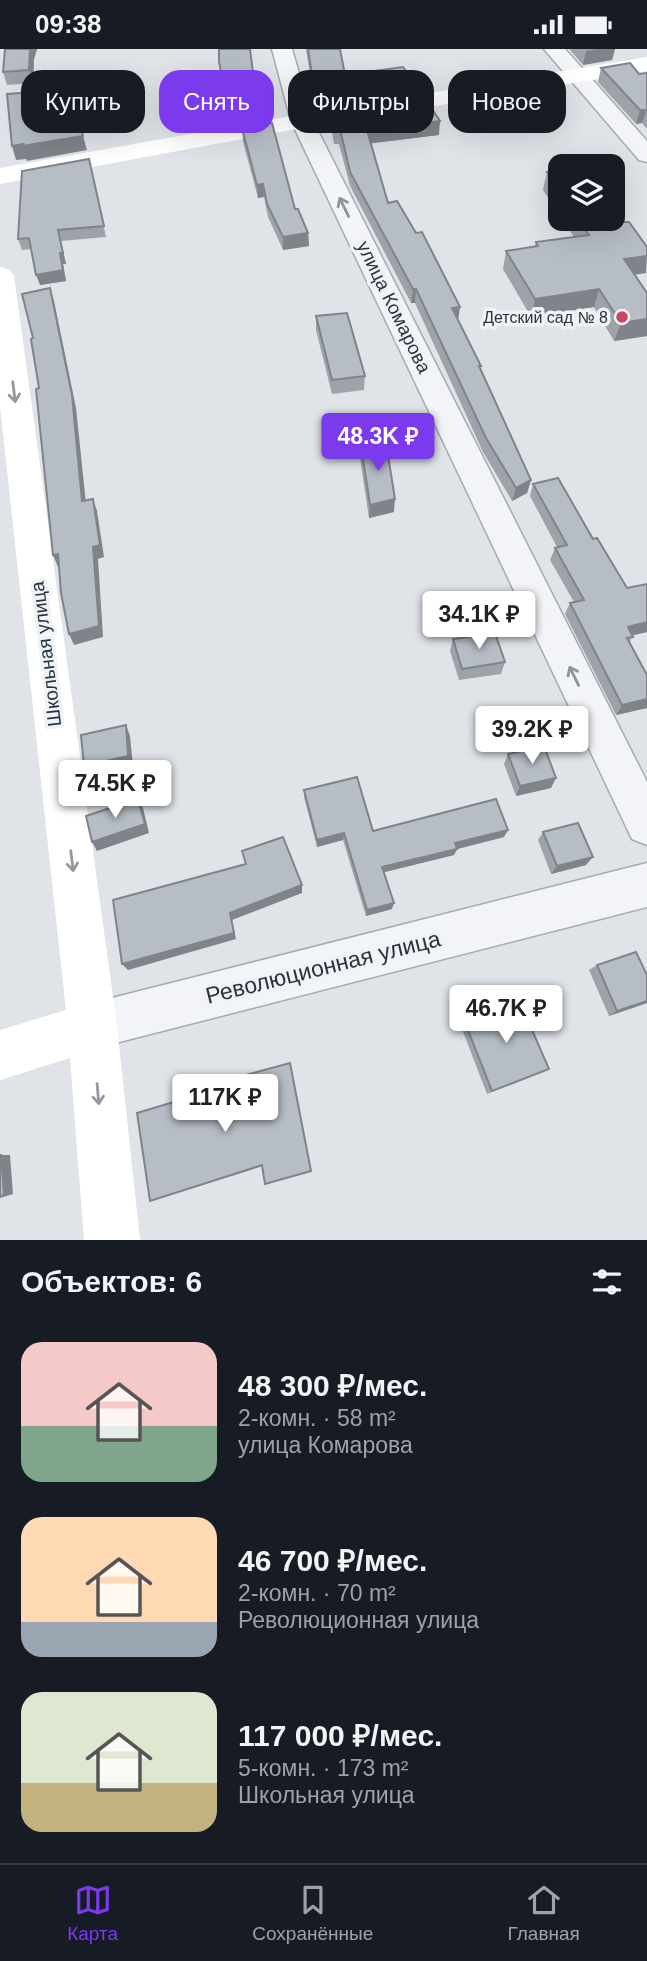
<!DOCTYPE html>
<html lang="ru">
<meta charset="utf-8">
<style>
body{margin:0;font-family:Helvetica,sans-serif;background:#20242c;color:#f1f3f6;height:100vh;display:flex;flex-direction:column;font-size:26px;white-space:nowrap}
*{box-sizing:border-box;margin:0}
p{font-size:23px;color:#9ea1a6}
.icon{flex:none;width:38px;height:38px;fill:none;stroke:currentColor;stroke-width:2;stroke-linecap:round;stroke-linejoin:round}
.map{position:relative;height:1191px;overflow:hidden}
.details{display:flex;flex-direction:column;background:#171b24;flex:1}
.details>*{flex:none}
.banner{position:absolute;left:21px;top:21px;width:606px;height:63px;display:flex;gap:14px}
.buttons{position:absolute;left:548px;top:105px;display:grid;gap:14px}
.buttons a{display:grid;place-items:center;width:77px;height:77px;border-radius:14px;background:#171b24;box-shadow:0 7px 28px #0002;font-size:35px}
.price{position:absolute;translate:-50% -60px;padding:0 16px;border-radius:7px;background:#fff;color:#222;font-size:23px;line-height:46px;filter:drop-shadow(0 2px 4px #0008)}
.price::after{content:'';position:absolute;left:50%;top:42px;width:21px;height:16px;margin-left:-10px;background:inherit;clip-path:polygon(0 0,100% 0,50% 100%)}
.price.current{background:#7c3aed;color:#fff}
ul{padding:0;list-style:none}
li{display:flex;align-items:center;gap:21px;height:175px;padding:0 21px}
li span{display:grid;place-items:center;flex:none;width:196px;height:140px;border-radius:21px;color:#555}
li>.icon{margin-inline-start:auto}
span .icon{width:84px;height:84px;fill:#fffc;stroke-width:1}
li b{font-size:30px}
h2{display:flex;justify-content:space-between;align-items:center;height:84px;padding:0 21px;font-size:30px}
.tag{padding:0 24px;border-radius:21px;background:#171b24;box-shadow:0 7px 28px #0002;font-size:24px;line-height:63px}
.tag.current{background:#7c3aed;color:#fff}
.status{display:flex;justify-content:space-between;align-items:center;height:49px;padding:0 35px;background:#171b24;direction:ltr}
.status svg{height:19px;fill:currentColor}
.menu{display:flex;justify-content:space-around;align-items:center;height:98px;border-top:2px solid #363941;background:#171b24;font-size:19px;color:#9ea1a6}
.menu a{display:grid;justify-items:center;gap:4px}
.menu .current{color:#7c3aed}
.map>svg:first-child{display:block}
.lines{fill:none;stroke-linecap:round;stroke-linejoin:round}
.street-casing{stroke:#a5abb3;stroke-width:3}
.street{fill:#f2f4f7;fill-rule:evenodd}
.secondary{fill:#fff;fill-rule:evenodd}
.wall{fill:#9da3a9}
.shaded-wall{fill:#80848a}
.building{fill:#b7bdc5;stroke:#80848a;stroke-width:2}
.oneway{stroke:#8e949c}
.oneway2{stroke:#9499a0}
.poi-dot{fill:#cc4664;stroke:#eff3f6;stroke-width:2.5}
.labels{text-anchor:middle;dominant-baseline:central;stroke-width:7;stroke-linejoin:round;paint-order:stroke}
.far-poi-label{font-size:16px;fill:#293340;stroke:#eff3f6;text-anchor:end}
.street-label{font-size:19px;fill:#293340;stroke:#eff3f6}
.near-street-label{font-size:23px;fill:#293340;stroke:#eff3f6}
</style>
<div class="status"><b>09:38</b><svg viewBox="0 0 49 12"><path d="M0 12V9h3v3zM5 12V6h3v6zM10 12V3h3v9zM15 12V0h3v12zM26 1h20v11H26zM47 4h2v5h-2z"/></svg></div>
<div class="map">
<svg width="647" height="1191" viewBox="0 0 647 1191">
<rect width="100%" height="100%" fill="#e0e4e9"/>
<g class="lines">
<defs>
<path id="street" d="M272,0H292L313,72L647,733V796L632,790L291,72Z
M544,0H565L647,92V113L639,111Z
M647,814V858L92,1000L75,994L69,977L75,960L92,954Z"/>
</defs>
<use href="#street" class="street-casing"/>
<use href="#street" class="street"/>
<path class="secondary" d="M647,8V22L302,79L0,135V119L302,65Z
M0,218L10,221L14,227L117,977L140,1191H84L70,1009L0,1031V981L66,961L0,357Z"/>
</g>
<path class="wall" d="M5,0H37L34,10L33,34L7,36L3,23Z
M306,0H340L345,26L413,32L412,44L327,58V56L315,57Z
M570,0H615L612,11L583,16L570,1Z
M219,13L254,31L259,45L267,58V69L231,75L220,24Z
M601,19L639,25L647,24V80L642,74L636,75L598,33Z
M331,63L439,86L371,94L388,154L458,272L481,317L480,321L531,431L527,444L512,452L483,403L415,254H411L350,137L339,95H334L331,77Z
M242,79L295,160L308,184L309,197L283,201L268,168L264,148L258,149L243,93Z
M89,110L106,188L61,192L66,215H63L66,232L40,236L31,200L22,201L18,190Z
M560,121V167L543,141L547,123Z
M562,170H612L646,224L634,226L647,244V287L614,292L594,258L531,268L503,220L506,202L535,197L536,193L574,188Z
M316,267L365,327L364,341L332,345L316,281Z
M361,396L394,463L369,469L360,409Z
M533,435L593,490L627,539L647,535V583L632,586L630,593L647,626V659L616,666L565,565L570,554L574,553L550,511L555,499L557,498L530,447Z
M453,590L505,613L501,625L459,631L450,602Z
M508,705L551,739L516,747L504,715Z
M304,741L373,782L504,788L457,800L454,806L384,823L392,860L366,867L343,791L317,798L304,748Z
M543,783L586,816L551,825L538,791Z
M597,916L647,926V954L609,967L589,921Z
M464,971L542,1023L487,1045L460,975Z"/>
<path class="shaded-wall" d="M30,0H37L34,10L33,34L29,21Z
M598,0H615L612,11L583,16L586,2Z
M413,32L412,44L327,58V46Z
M38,43L42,57L40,91L36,76Z
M327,44V56L315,57V45Z
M267,58V69L231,75L230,64Z
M647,60L642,74L636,75L640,61Z
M440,72L439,86L366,95L367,81Z
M83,87L87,101L27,112L26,110L16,111L12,97Z
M263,135L264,148L258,149L257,136Z
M58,181L66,215H63L66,232L40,236L36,226L60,204Z
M308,184L309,197L283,201V188Z
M647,207L646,224L618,228L624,210Z
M50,239L54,252L76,359L87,464L82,452Z
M413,240H416L415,254H411Z
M599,240L594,258L531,268L535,250Z
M460,258L458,272L452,259Z
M647,270V287L614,292L621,274Z
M531,431L527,444L512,452L516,439Z
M93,450L97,462L104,508L98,510L103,588L74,596L69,585L93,498Z
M395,450L394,463L369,469L370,456Z
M58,505L63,517L58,518L53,506Z
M647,573V583L622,589L628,578Z
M647,650V659L616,666L622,656Z
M126,676L130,687L133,717L89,726L84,717Z
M556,729L551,739L516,747L520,737Z
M138,750L143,759L149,784L97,802L92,793Z
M508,781L504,788L457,800L454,806L381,824L382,818L455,794Z
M344,784L343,791L317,798V791Z
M593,808L586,816L551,825L557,817Z
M302,836V844L232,871L236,890L128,921L122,915L230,864Z
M394,854L392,860L366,867L367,861Z
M647,952V954L609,967L617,962Z
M1,1106H10L13,1145L0,1149Z
M262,1116L263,1117L155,1151L150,1152Z"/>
<path class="building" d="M5,0H30L29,21L3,23Z
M219,0H250L254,31H257L259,45L263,44L267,58L230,64L219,13Z
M308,0H340L345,26L403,18L413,32L327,46V44L315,45Z
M630,14L639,25L647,24V61H640L601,19Z
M38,43L36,76L80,71L83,87L22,97L23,95L12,97L7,45Z
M424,48L440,72L367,81L388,154L397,152L416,184L422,183L460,258L452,259L481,317H479L531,431L516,439L486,389L416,240H413L350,123L340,80L334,81L331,63Z
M272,74L295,160H298L308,184L283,188L267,155L263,135L257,136L242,79Z
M89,110L104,177L58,181L63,204H60L63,221L36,226L29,189L18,190L22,122Z
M560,121V142L547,123Z
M612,156L624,173H629L647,198V207L624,210L647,244V270L621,274L599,240L535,250L506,202L538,197L536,193L589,186L578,170H612Z
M50,239L72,346L82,452L93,450L100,496L93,498L99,577L69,585L61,544L58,505L53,506L36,340L39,339L31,290L33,289L22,245Z
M347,264L365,327L332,331L316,267Z
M386,394L395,450L370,456L361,396Z
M558,429L593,490L597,489L627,539L647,535V573L628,578L633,588L627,589L647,626V650L622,656L570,554L584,551L555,499L567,496L533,435Z
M495,584L505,613L462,620L453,590Z
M126,676L128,707L84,717L81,686Z
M544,697L556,729L520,737L508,705Z
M357,728L373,782L496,750L508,781L455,794L457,800L382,818L394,854L367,861L344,784L317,791L304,741Z
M138,750L145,775L92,793L86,767Z
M578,774L593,808L557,817L543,783Z
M283,788L302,836L230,864L234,884L122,915L113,851L246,815L242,802Z
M636,903L647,926V952L617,962L597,916Z
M519,951L549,1020L492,1042L464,971Z
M290,1014L311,1122L265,1135L262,1116L150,1152L137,1064L247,1031L246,1026Z
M0,1106H1L4,1146L0,1147Z"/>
<defs><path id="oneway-shaft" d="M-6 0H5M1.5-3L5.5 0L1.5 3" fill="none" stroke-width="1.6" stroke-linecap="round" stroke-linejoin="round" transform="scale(1.75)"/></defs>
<g class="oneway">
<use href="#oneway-shaft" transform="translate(344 158) rotate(-116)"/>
<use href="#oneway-shaft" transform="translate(574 627) rotate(-116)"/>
</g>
<g class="oneway2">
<use href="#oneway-shaft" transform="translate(14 343) rotate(83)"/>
<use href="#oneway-shaft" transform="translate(72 812) rotate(83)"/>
<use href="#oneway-shaft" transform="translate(98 1045) rotate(85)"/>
</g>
<circle class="poi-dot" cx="622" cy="268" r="7"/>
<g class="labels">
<g class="far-poi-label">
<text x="608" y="268">Детский сад № 8</text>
</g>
<g class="street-label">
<text transform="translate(394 258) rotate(64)">улица Комарова</text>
<text transform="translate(46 605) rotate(-97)">Школьная улица</text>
</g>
<g class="near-street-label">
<text transform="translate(323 918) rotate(-14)">Революционная улица</text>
</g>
</g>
</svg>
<div class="buttons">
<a><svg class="icon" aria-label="layers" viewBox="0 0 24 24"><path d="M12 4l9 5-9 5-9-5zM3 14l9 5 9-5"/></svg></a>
</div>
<b class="price current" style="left:378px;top:424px">48.3K ₽</b>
<b class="price" style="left:479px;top:602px">34.1K ₽</b>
<b class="price" style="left:532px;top:717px">39.2K ₽</b>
<b class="price" style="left:115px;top:771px">74.5K ₽</b>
<b class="price" style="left:506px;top:996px">46.7K ₽</b>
<b class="price" style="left:225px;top:1085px">117K ₽</b>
<div class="banner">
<a class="tag">Купить</a>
<a class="tag current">Снять</a>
<a class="tag">Фильтры</a>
<a class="tag">Новое</a>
</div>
</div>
<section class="details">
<h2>Объектов: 6<svg class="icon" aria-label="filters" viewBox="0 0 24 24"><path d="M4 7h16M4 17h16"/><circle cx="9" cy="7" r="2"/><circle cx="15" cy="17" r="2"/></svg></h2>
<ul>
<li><span style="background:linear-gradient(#f6c9c9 60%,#7fa58c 0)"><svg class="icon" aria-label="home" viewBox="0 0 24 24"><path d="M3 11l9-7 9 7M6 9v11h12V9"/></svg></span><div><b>48 300 ₽/мес.</b><p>2-комн. · 58 m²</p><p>улица Комарова</p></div></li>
<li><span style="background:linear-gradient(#ffd9b3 75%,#9aa5b1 0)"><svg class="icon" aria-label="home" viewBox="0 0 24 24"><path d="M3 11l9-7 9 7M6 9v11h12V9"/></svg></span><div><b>46 700 ₽/мес.</b><p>2-комн. · 70 m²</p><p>Революционная улица</p></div></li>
<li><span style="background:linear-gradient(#dfe7d0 65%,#c2b280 0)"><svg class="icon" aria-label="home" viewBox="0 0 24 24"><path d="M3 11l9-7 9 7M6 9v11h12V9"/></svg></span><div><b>117 000 ₽/мес.</b><p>5-комн. · 173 m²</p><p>Школьная улица</p></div></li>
</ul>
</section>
<nav class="menu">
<a class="current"><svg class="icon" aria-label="map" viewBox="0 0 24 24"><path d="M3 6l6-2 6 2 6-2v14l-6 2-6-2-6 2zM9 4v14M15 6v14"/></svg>Карта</a>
<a><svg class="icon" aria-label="saved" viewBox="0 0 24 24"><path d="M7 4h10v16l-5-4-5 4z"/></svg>Сохранённые</a>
<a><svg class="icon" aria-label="home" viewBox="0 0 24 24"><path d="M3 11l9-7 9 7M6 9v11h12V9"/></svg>Главная</a>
</nav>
